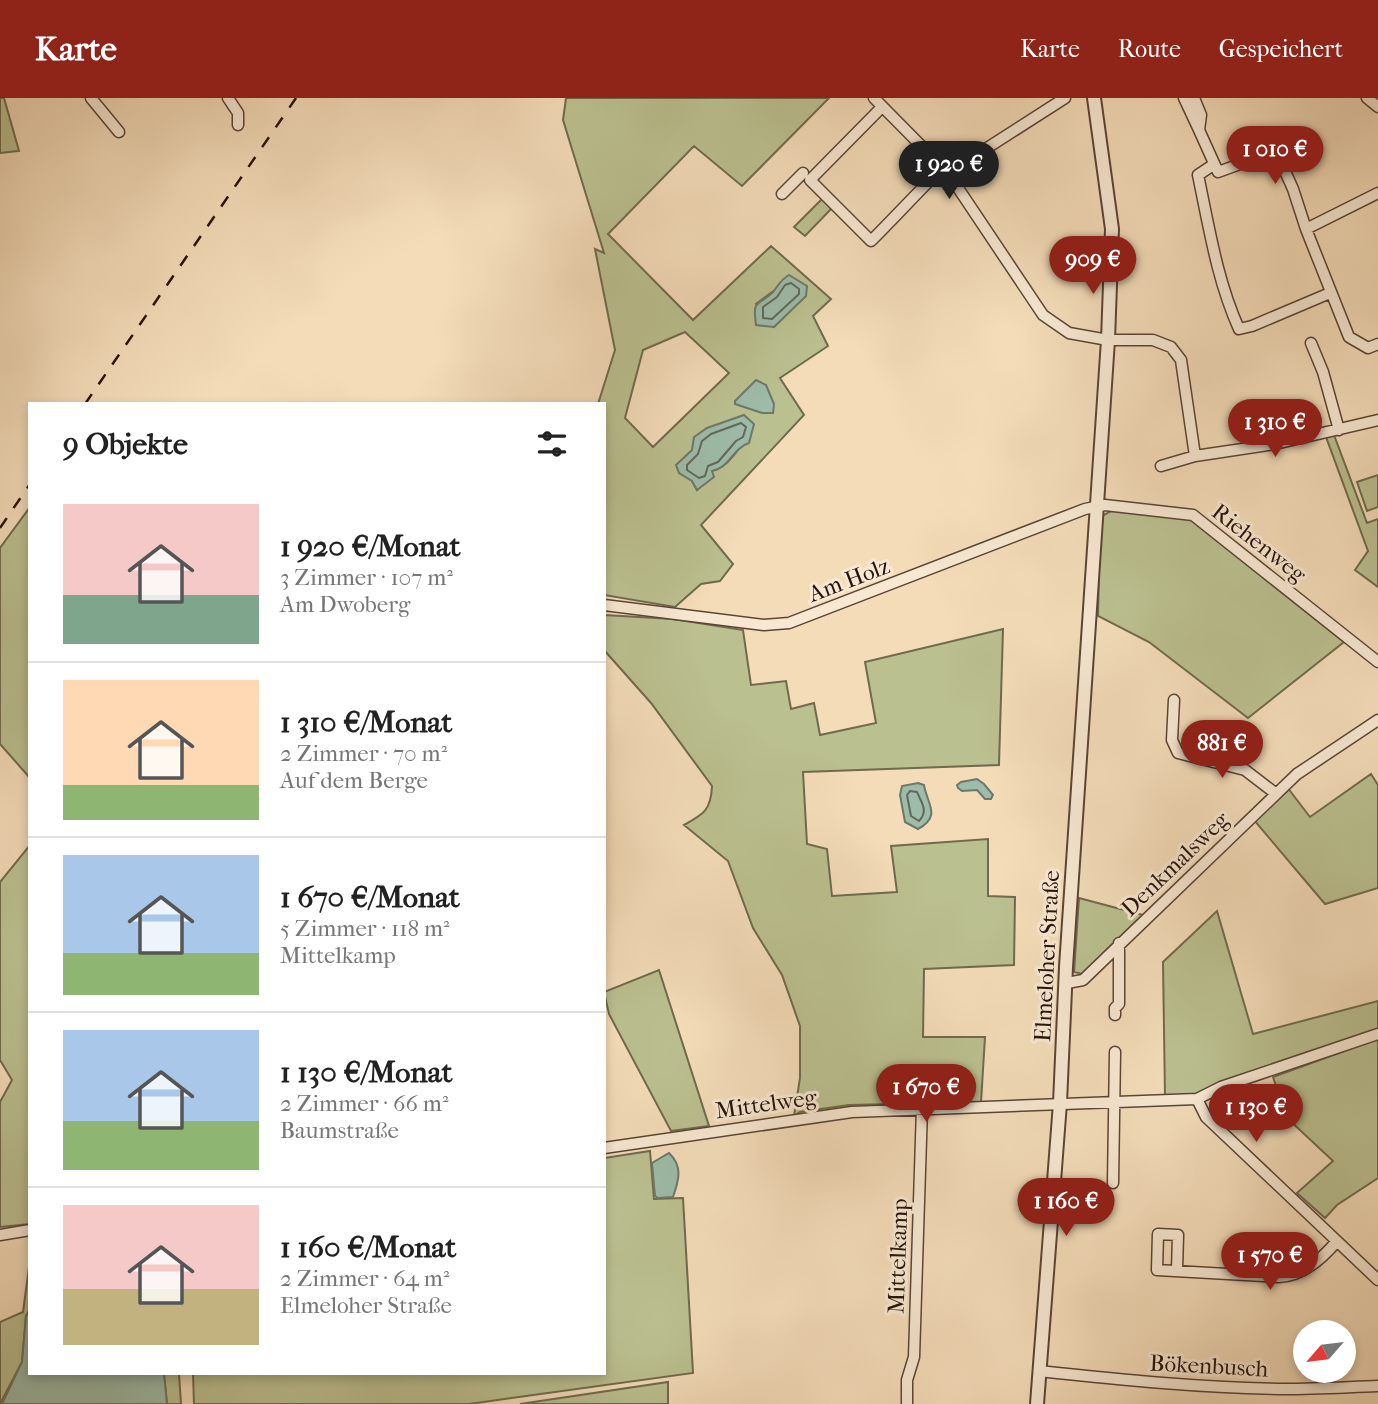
<!DOCTYPE html>
<html lang="de">
<meta charset="utf-8">
<style>
body{margin:0;font-family:"IM FELL French Canon",serif;background:#f6f6f6;color:#222;height:100vh;display:flex;flex-direction:column;font-size:26px;white-space:nowrap}
*{box-sizing:border-box;margin:0}
p{font-size:23px;color:#767676}
.icon{flex:none;width:38px;height:38px;fill:none;stroke:currentColor;stroke-width:2;stroke-linecap:round;stroke-linejoin:round}
.map{position:relative;flex:1;overflow:hidden}
.sheet{position:absolute;left:28px;top:304px;width:578px;height:973px;display:flex;flex-direction:column;background:#fff;border-radius:0px;box-shadow:0 4px 10px #0003}
.sheet>*{flex:none}
.needle{width:46px;rotate:242deg}
.buttons{position:absolute;left:1293px;top:1222px;display:grid;gap:14px}
.buttons a{display:grid;place-items:center;width:63px;height:63px;border-radius:50%;background:#fff;box-shadow:0 4px 10px #0003;font-size:35px}
.price{position:absolute;translate:-50% -60px;padding:0 16px;border-radius:24px;background:#8f2418;color:#fff;font-size:23px;line-height:46px;filter:drop-shadow(0 2px 4px #0008)}
.price::after{content:'';position:absolute;left:50%;top:42px;width:21px;height:16px;margin-left:-10px;background:inherit;clip-path:polygon(0 0,100% 0,50% 100%)}
.price.current{background:#222;color:#fff}
ul{padding:0;list-style:none}
li{display:flex;align-items:center;gap:21px;height:175px;padding:0 35px}
li+li{border-top:2px solid #e0e0e0}
li span{display:grid;place-items:center;flex:none;width:196px;height:140px;border-radius:0px;color:#555}
li>.icon{margin-inline-start:auto}
span .icon{width:84px;height:84px;fill:#fffc;stroke-width:1}
li b{font-size:30px}
h2{display:flex;justify-content:space-between;align-items:center;height:84px;padding:0 35px;font-size:30px}
header{display:flex;align-items:center;gap:42px;box-sizing:border-box;height:98px;padding:0 35px;background:#8f2418;color:#fff}
header strong{font-size:33px}
nav{display:flex;gap:38px;margin-inline-start:auto;font-size:24px}
.map>svg:first-child{display:block}
.green{fill:#bbc090;stroke:#706a4e;stroke-width:2;fill-rule:evenodd}
.water{fill:#9dbca9;stroke:#6d786a;stroke-width:2}
.lines{fill:none;stroke-linecap:round;stroke-linejoin:round}
.shore{stroke:#62685a;stroke-width:2}
.minor-casing{stroke:#5a4536;stroke-width:13}
.tertiary-casing{stroke:#5a4536;stroke-width:16}
.minor{stroke:#f8e8d2;stroke-width:10}
.tertiary{stroke:#f8e8d2;stroke-width:12}
.rail{stroke:#26130b;stroke-width:2.5;stroke-dasharray:12 12;stroke-linecap:butt}
.labels{text-anchor:middle;dominant-baseline:central;stroke-width:6;stroke-linejoin:round;paint-order:stroke}
.street-label{font-size:23px;fill:#26130b;stroke:#f8e8d2}
</style>
<header>
<strong>Karte</strong>
<nav><a>Karte</a><a>Route</a><a>Gespeichert</a></nav>
</header>
<div class="map">
<svg width="1378" height="1306" viewBox="0 0 1378 1306">
<rect width="100%" height="100%" fill="#f4dcb9"/>
<filter id="stains"><feTurbulence type="fractalNoise" baseFrequency=".00286" numOctaves="4"/><feColorMatrix values="0 0 0 0 .2 0 0 0 0 .09 0 0 0 0 .02 0 0 0 .5 -.17"/></filter>
<radialGradient id="worn" r=".72"><stop offset=".6" stop-color="#630" stop-opacity="0"/><stop offset="1" stop-color="#630" stop-opacity=".3"/></radialGradient>
<path class="green" d="M0,0H4L19,53L0,55Z
M566,0H829L742,88L694,48L608,136L693,222L771,148L831,201L813,218L828,248L780,280L804,317L701,427L733,466L720,483L701,486L675,509L604,497V306H598L615,252L595,151L604,155L563,22ZM772,194L785,218L774,229L756,206ZM685,234L729,275L653,349L625,320L643,252ZM754,326C744,342 731,369 712,373L697,392L692,383Z
M823,100L833,109L805,138L794,129Z
M1334,337L1367,425L1378,421V489L1355,472L1368,453L1326,339Z
M1378,377V409L1367,413L1357,384Z
M30,409V680L0,646V450Z
M1111,413L1187,419L1344,544L1248,620L1149,544L1098,518L1100,419Z
M604,517L673,521L743,532L751,587L786,583L791,611L814,605L820,637L876,625L865,564L1003,531L999,667L803,674L807,746L827,751L832,798L897,794L891,748L988,741V798L1015,799L1014,867L924,871L923,939H985L981,1004L849,1007L800,1014L794,1018L800,980V928L782,877L753,830L728,763L684,727C704,716 711,712 712,688L651,605L604,552Z
M1371,676L1378,687V790L1325,806L1254,722L1287,689L1310,719Z
M30,747V1126L0,1129V1004L12,982L0,962V784Z
M1079,800L1143,817L1082,876L1074,874Z
M1217,813L1253,936L1378,903V933L1193,997L1165,999L1163,864Z
M659,872L709,1028L671,1033L609,916L604,894Z
M1378,941V1080L1337,1107L1325,1120L1297,1095L1333,1063L1287,1020L1273,979Z
M650,1053L654,1101L683,1100L693,1275L469,1306H194L193,1276H604V1060Z
M30,1162V1211L26,1218L22,1264L0,1306V1224L23,1214Z
M164,1276H179L181,1306H167Z
M668,1284V1306H520Z"/>
<path class="water" d="M789,177L807,188L806,198L774,229L756,227C752,200 758,209 773,194C779,187 780,182 789,177Z
M756,282L766,287L774,306L773,315H762L735,306V303Z
M744,317L754,326L749,345C733,350 729,370 712,373L714,379L697,392L692,383L679,375L676,367L692,352L694,339L707,330Z
M977,681L984,686L993,697L991,701H985L977,692L962,693L958,690L957,687L961,684Z
M918,685L924,687C927,706 942,718 918,731L905,724L900,697L902,688Z
M669,1055C683,1068 679,1082 673,1099L658,1100L655,1098L652,1065Z
M30,1211V1276H164L167,1306H2L22,1264L26,1218Z"/>
<g class="lines">
<path class="shore" d="M791,185L799,191V196L772,221L763,220V209L777,199L785,187Z
M741,325L746,329L743,339L736,343L718,364L708,368L705,378L699,380L687,372V367L698,356L702,343L711,336Z
M910,693L917,694C921,704 929,713 919,723L911,718L907,697Z"/>
<defs>
<path id="minor" d="M91,0L119,34
M228,0L238,15V27
M874,0L948,75L1043,217L1069,235L1108,242H1153L1171,249L1181,262L1195,358
M1184,0L1199,32
M1194,0L1201,17L1199,32L1218,74L1276,53L1293,91L1306,131L1378,95
M1367,0L1378,9
M882,9L810,82L871,143C895,119 918,94 943,69
M1213,67L1198,77C1209,129 1217,182 1239,231L1252,228L1330,195
M948,75L1065,0
M782,96L803,75
M1306,131L1349,239L1368,250L1378,246
M1311,245L1323,274L1339,332
M1161,368L1195,358L1275,346L1378,322
M604,507L764,527L789,525L1085,411L1105,407L1193,417L1378,564
M1174,602L1172,642L1178,655L1245,672L1275,695
M1067,885L1083,882L1297,676L1378,622
M1115,917V910L1119,906V845
M1197,1001L1206,1019L1378,1182
M604,1050L852,1014L1197,1001L1221,989L1378,936
M1113,1085L1115,954
M0,1137L30,1132
M1177,1172L1178,1137L1158,1136L1157,1172L1279,1179C1303,1178 1322,1161 1337,1143
M1039,1273C1122,1282 1204,1290 1286,1291C1317,1291 1348,1289 1378,1288
M907,1306V1282L914,1259L922,1010"/>
<path id="tertiary" d="M1037,1306L1060,1005L1066,869L1108,242L1112,131L1094,0"/>
</defs>
<use href="#minor" class="minor-casing"/>
<use href="#tertiary" class="tertiary-casing"/>
<use href="#minor" class="minor"/>
<use href="#tertiary" class="tertiary"/>
<path class="rail" d="M85,306L296,0
M0,430L30,386"/>
</g>
<g class="labels">
<g class="street-label">
<text transform="translate(1259 445) rotate(38)">Riehenweg</text>
<text transform="translate(849 482) rotate(-21)">Am Holz</text>
<text transform="translate(1175 766) rotate(-44)">Denkmalsweg</text>
<text transform="translate(1047 858) rotate(-87)">Elmeloher Straße</text>
<text transform="translate(766 1006) rotate(-8)">Mittelweg</text>
<text transform="translate(898 1158) rotate(-88)">Mittelkamp</text>
<text transform="translate(1209 1268) rotate(3)">Bökenbusch</text>
</g>
</g>
<rect width="100%" height="100%" filter="url(#stains)"/>
<rect width="100%" height="100%" fill="url(#worn)"/>
</svg>
<div class="buttons">
<a><svg class="needle" viewBox="-14 -14 28 28"><path d="M0-13l5 13h-10z" fill="#e53935"/><path d="M0 13l5-13h-10z" fill="#767676"/></svg></a>
</div>
<b class="price" style="left:1275px;top:88px">1 010 €</b>
<b class="price current" style="left:949px;top:103px">1 920 €</b>
<b class="price" style="left:1093px;top:198px">909 €</b>
<b class="price" style="left:1275px;top:361px">1 310 €</b>
<b class="price" style="left:1222px;top:682px">881 €</b>
<b class="price" style="left:926px;top:1026px">1 670 €</b>
<b class="price" style="left:1256px;top:1046px">1 130 €</b>
<b class="price" style="left:1066px;top:1140px">1 160 €</b>
<b class="price" style="left:1270px;top:1194px">1 570 €</b>
<section class="sheet">
<h2>9 Objekte<svg class="icon" aria-label="filters" viewBox="0 0 24 24"><path d="M4 7h16M4 17h16"/><circle cx="9" cy="7" r="2"/><circle cx="15" cy="17" r="2"/></svg></h2>
<ul>
<li><span style="background:linear-gradient(#f6c9c9 65%,#7fa58c 0)"><svg class="icon" aria-label="home" viewBox="0 0 24 24"><path d="M3 11l9-7 9 7M6 9v11h12V9"/></svg></span><div><b>1 920 €/Monat</b><p>3 Zimmer · 107 m²</p><p>Am Dwoberg</p></div></li>
<li><span style="background:linear-gradient(#ffd9b3 75%,#8fb573 0)"><svg class="icon" aria-label="home" viewBox="0 0 24 24"><path d="M3 11l9-7 9 7M6 9v11h12V9"/></svg></span><div><b>1 310 €/Monat</b><p>2 Zimmer · 70 m²</p><p>Auf dem Berge</p></div></li>
<li><span style="background:linear-gradient(#a9c7e8 70%,#8fb573 0)"><svg class="icon" aria-label="home" viewBox="0 0 24 24"><path d="M3 11l9-7 9 7M6 9v11h12V9"/></svg></span><div><b>1 670 €/Monat</b><p>5 Zimmer · 118 m²</p><p>Mittelkamp</p></div></li>
<li><span style="background:linear-gradient(#a9c7e8 65%,#8fb573 0)"><svg class="icon" aria-label="home" viewBox="0 0 24 24"><path d="M3 11l9-7 9 7M6 9v11h12V9"/></svg></span><div><b>1 130 €/Monat</b><p>2 Zimmer · 66 m²</p><p>Baumstraße</p></div></li>
<li><span style="background:linear-gradient(#f6c9c9 60%,#c2b280 0)"><svg class="icon" aria-label="home" viewBox="0 0 24 24"><path d="M3 11l9-7 9 7M6 9v11h12V9"/></svg></span><div><b>1 160 €/Monat</b><p>2 Zimmer · 64 m²</p><p>Elmeloher Straße</p></div></li>
</ul>
</section>
</div>
